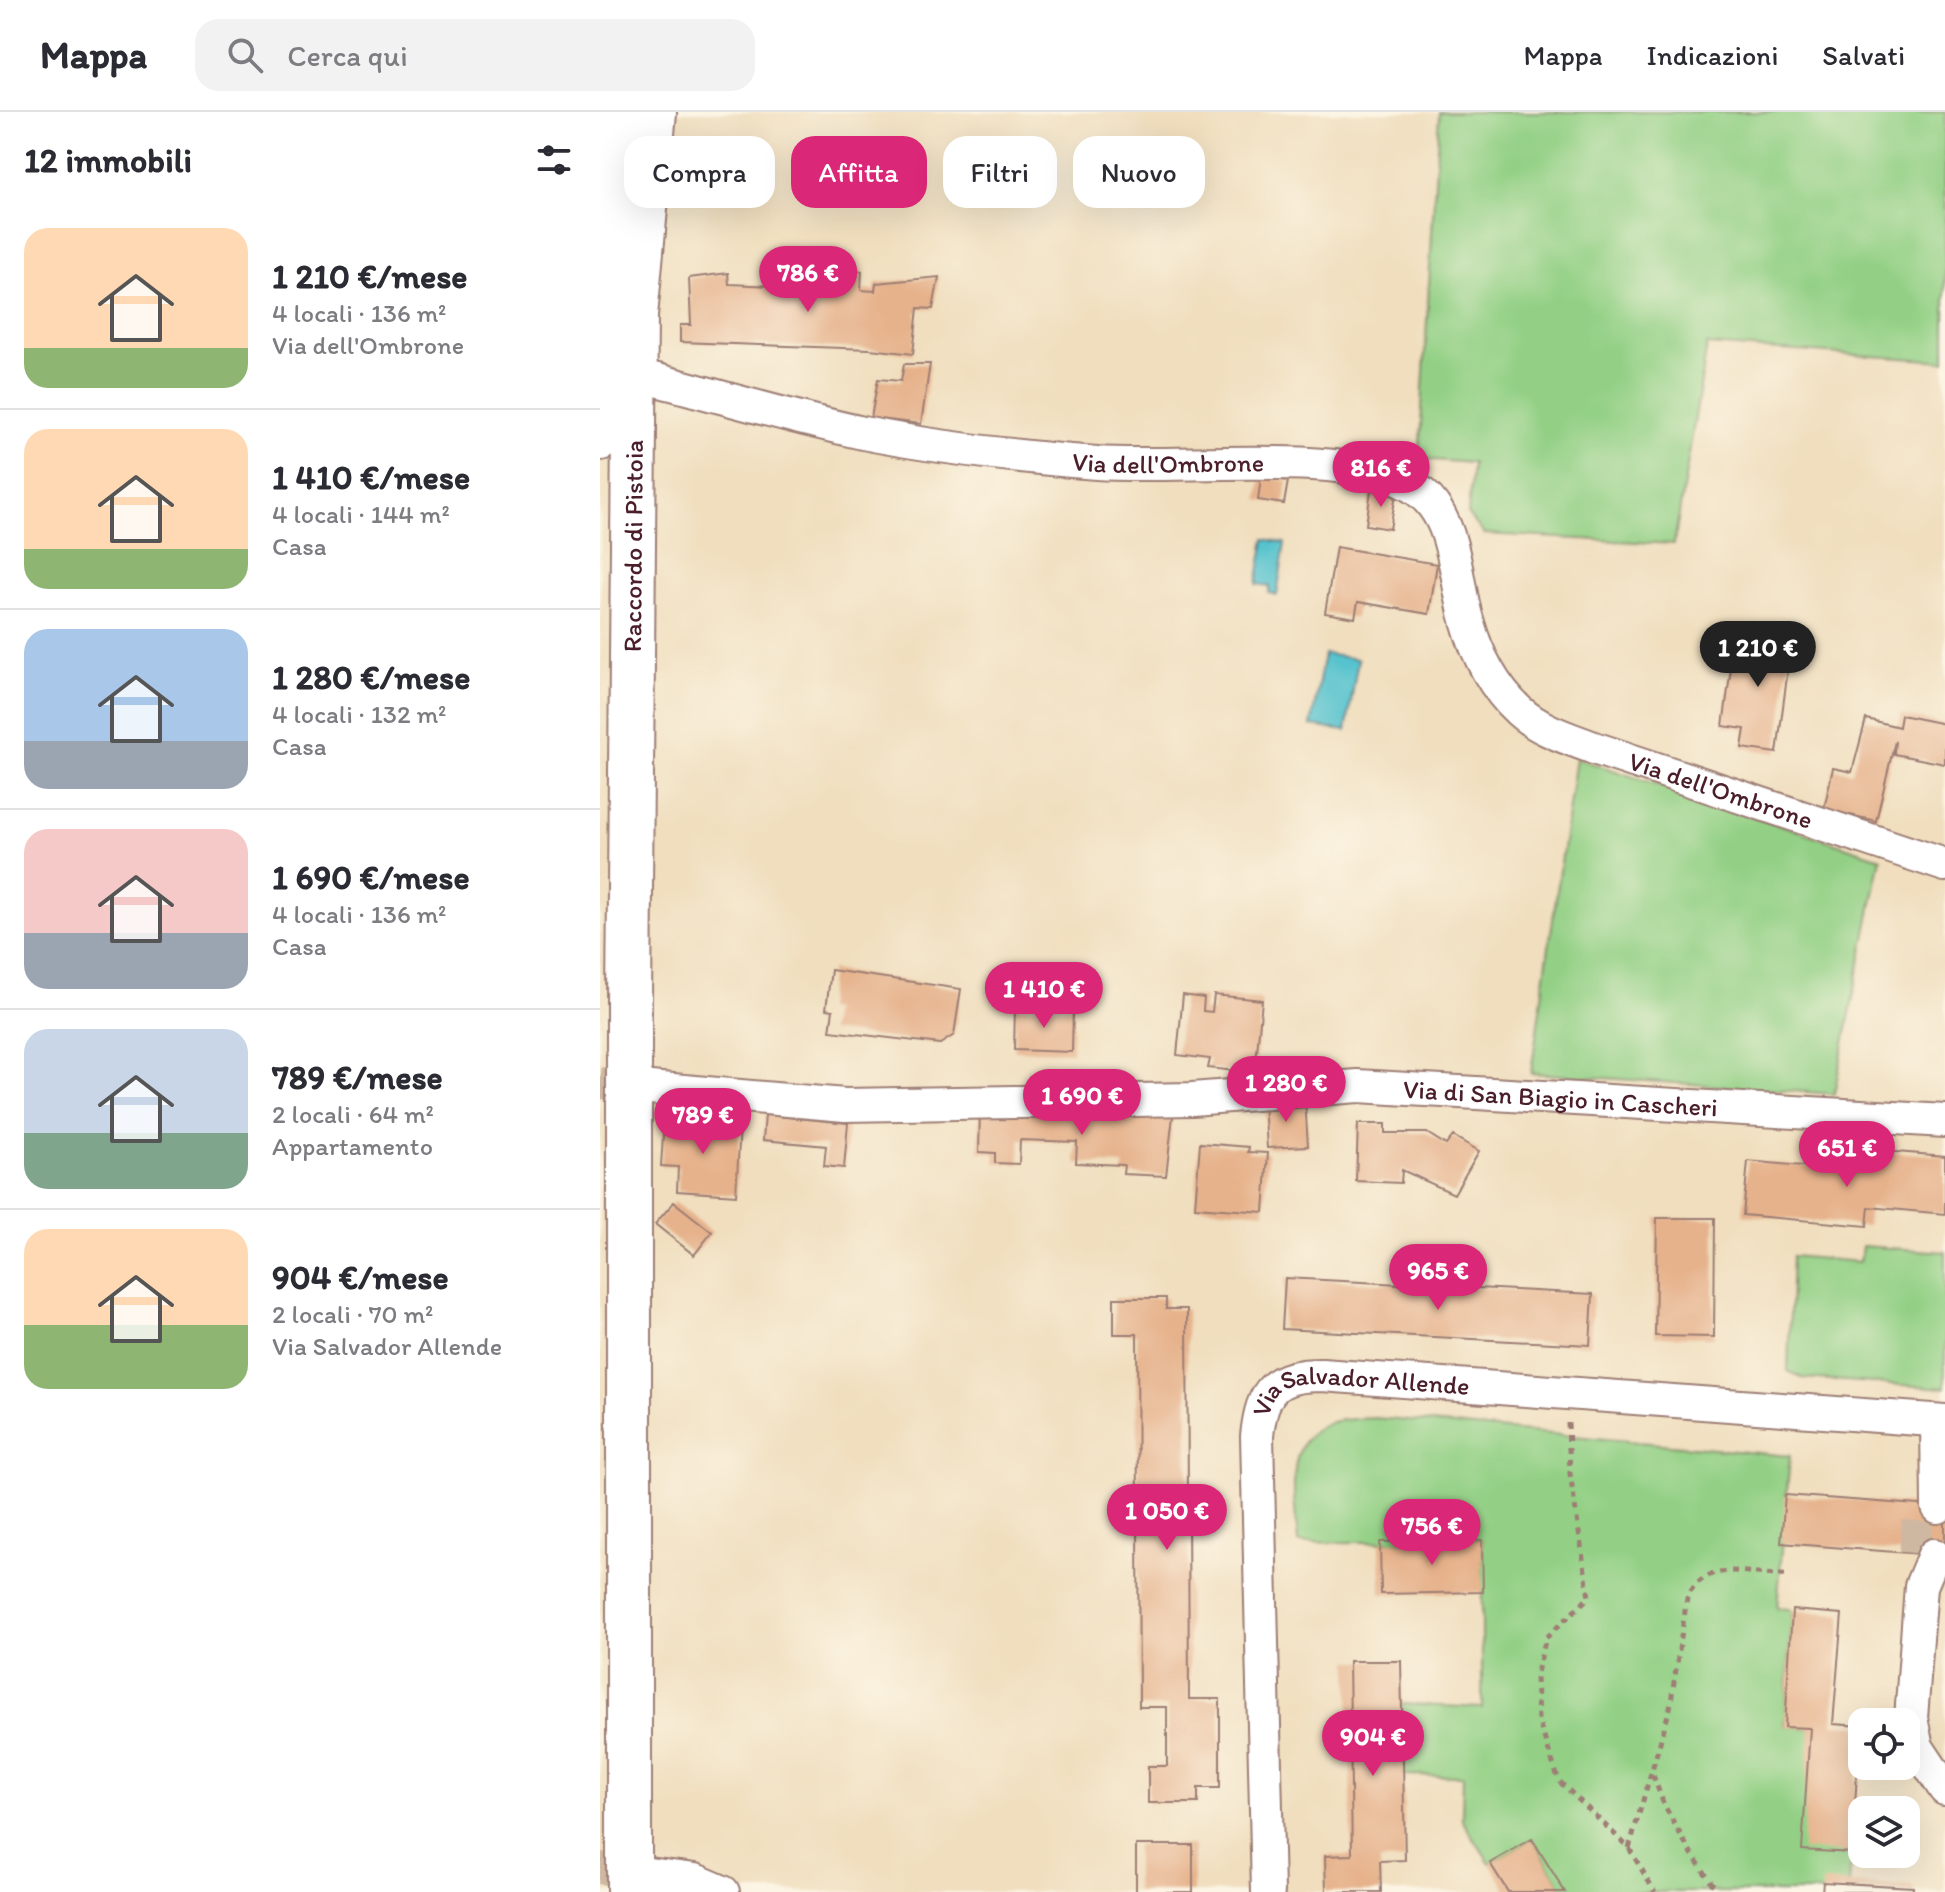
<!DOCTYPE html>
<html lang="it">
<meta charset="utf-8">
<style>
body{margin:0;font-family:Itim,sans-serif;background:#f2f2f3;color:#2b2b33;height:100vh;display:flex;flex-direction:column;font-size:30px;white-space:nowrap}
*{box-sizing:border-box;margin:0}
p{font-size:26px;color:#7c7c81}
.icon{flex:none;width:44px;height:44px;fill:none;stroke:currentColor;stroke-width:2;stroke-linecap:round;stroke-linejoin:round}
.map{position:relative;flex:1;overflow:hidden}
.drawer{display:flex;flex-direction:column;background:#fff;width:600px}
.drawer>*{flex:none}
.top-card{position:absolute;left:24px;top:24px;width:760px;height:72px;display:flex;gap:16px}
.controls{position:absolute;left:1248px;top:1596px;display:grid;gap:16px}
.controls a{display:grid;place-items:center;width:72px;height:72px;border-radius:16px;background:#fff;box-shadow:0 8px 32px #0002;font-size:40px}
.price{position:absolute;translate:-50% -68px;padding:0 18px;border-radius:28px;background:#db2777;color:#fff;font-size:26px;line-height:52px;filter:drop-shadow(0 2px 4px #0008)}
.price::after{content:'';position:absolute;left:50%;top:48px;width:24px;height:18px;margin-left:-12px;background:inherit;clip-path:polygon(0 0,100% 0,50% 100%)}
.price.current{background:#222;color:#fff}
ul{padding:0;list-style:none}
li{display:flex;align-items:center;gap:24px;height:200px;padding:0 24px}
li+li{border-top:2px solid #e1e1e2}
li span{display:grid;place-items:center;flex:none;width:224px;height:160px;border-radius:24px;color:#555}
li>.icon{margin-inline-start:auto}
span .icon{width:96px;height:96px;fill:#fffc;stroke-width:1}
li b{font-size:34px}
h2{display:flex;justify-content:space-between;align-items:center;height:96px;padding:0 24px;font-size:34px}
.tag{padding:0 28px;border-radius:24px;background:#fff;box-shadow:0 8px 32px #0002;font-size:28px;line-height:72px}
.tag.current{background:#db2777;color:#fff}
header{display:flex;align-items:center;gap:48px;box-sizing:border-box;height:112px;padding:0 40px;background:#fff;border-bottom:2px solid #e1e1e2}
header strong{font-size:38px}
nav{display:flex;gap:44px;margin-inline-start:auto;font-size:28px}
.search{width:560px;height:72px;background:#f2f2f3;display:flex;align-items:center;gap:20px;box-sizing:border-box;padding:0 28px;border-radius:24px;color:#7c7c81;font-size:30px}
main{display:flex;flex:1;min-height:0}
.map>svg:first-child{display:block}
.green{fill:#93d085;stroke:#6e7858;stroke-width:2}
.water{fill:#56c3ce;stroke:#50717c;stroke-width:2}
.building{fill:#e6b28c}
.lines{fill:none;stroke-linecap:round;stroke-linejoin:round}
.minor-tunnel{stroke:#cfb8a1;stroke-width:32;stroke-dasharray:32 16;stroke-linecap:butt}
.minor-casing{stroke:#9d7e74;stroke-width:36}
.trunk-casing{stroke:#9d7e74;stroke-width:48}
.path{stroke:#9d7e74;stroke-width:5;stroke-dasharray:6 6;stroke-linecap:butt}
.minor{stroke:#fff;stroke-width:32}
.trunk{stroke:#fff;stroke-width:44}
.labels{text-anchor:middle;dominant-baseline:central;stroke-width:7;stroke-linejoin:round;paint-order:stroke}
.street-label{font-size:26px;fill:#4a1f2b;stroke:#fcf5e5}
</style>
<header>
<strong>Mappa</strong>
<div class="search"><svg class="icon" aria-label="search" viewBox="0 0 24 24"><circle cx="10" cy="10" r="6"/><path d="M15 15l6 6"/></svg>Cerca qui</div>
<nav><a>Mappa</a><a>Indicazioni</a><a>Salvati</a></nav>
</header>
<main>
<section class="drawer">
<h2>12 immobili<svg class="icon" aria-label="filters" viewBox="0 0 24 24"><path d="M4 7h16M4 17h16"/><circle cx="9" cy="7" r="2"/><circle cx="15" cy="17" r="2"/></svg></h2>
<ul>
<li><span style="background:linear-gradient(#ffd9b3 75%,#8fb573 0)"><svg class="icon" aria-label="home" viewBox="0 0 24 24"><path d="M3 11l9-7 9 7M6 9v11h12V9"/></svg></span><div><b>1 210 €/mese</b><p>4 locali · 136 m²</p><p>Via dell'Ombrone</p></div></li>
<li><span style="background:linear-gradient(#ffd9b3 75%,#8fb573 0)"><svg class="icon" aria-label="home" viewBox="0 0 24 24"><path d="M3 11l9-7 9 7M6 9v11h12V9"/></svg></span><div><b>1 410 €/mese</b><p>4 locali · 144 m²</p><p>Casa</p></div></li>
<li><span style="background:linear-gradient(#a9c7e8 70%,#9aa5b1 0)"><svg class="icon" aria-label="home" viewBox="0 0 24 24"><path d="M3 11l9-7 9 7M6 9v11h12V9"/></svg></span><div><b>1 280 €/mese</b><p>4 locali · 132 m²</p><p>Casa</p></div></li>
<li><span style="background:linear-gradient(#f6c9c9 65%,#9aa5b1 0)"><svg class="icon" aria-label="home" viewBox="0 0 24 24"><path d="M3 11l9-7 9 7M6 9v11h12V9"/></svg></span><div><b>1 690 €/mese</b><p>4 locali · 136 m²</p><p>Casa</p></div></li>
<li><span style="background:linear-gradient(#c9d6e8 65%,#7fa58c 0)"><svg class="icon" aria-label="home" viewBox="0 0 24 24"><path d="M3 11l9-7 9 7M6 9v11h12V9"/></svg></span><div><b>789 €/mese</b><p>2 locali · 64 m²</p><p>Appartamento</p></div></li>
<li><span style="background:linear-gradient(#ffd9b3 60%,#8fb573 0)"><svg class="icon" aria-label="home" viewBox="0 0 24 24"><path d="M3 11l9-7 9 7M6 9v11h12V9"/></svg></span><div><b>904 €/mese</b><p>2 locali · 70 m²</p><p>Via Salvador Allende</p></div></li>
</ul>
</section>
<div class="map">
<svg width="1345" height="1780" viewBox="0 0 1345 1780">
<rect width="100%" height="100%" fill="#fcf5e5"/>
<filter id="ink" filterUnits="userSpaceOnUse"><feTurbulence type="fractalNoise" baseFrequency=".0125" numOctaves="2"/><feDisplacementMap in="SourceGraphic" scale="16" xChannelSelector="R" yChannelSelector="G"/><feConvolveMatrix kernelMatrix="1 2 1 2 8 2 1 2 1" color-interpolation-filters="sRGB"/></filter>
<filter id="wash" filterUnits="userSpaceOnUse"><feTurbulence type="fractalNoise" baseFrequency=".006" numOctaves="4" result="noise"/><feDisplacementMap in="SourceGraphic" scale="32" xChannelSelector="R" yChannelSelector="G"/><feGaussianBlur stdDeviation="1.8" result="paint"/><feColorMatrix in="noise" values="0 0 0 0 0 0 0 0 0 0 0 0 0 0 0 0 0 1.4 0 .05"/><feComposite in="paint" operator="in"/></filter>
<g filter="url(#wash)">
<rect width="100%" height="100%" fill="#f0debe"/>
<path class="green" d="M839,0H1345V249L1107,233L1074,432L884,422L868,402L872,351L819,347Z
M976,646L1281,746L1234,982L931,961Z
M1262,1134L1345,1140V1276L1202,1266L1188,1259L1192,1144L1260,1150Z
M776,1306L1190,1344L1177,1495L1192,1498L1185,1614L1210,1616L1252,1741L1249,1772L1222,1780H965L932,1727L890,1751L862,1708L863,1664L803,1663L802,1592L882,1596V1428L698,1431C696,1391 681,1331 726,1312C740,1306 761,1307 776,1306Z"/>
<path class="water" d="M665,427L685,431L677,483L669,481L670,474L657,472Z
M724,542L758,547L746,619L711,614Z"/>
<g id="blocks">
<path class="building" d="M247,158L262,159L261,178L275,179L276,171L339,165L333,197L318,196L313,242L270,237L80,230V213H91L89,166L128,161L129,172L244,177Z
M304,252H330L321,312L271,306L278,267L301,269Z
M661,365L688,369L684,392L658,388Z
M771,378L796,382L790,417L766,413Z
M736,435L837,452L829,502L758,490L755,506L725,501Z
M1136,519L1192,526L1177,641L1142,636L1145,617L1123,614Z
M1301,603L1345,612V652L1294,642L1295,629L1276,709L1224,697L1233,656L1252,660L1266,607L1299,615Z
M231,858L361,877L354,923L340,932L230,919L233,898L226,897Z
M583,883L604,886L603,899L612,900L614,883L662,888L655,961L608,956L610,947L577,943Z
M415,895L473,897L472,940L414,938Z
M705,988L708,1034L667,1036L664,991Z
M380,997L573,1004L566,1064L523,1062L524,1053L476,1051L477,1030L420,1028L419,1052L395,1051V1041L379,1040Z
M165,1003L248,1011L244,1056L224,1054L226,1034L163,1028Z
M64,1009L140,1014L136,1083L77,1079L78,1055L61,1054Z
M758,1012H785V1021H827L846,1033L853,1024L879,1039L854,1082L802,1058L801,1071L756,1069Z
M600,1031L649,1035L648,1040L668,1041L664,1100L595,1095Z
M1271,1038L1345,1044V1102L1269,1095L1267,1114L1143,1103L1148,1049L1269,1060Z
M74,1090L112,1120L94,1143L55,1112Z
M1057,1106H1115L1114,1225L1055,1224Z
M685,1166L993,1182L990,1233L682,1217Z
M514,1186H566V1197H587L589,1587H620V1676H598V1691H548V1654H567V1595H539L537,1222H514Z
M1185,1383L1345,1395V1444L1181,1431Z
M882,1428L883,1480L781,1482L780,1430Z
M1192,1498L1242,1502L1233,1612L1260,1614L1252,1741L1202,1738L1210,1616L1185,1615Z
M749,1549H801L805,1748L780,1749L781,1780H726L725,1744L752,1743Z
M932,1727L965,1780H908L890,1751Z
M536,1733H593V1780H536Z
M1223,1770L1313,1775V1780H1222Z"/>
</g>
</g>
<g filter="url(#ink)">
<use href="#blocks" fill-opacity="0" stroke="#9d7e74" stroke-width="2"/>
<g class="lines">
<path class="minor-tunnel" d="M0,971L50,976
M1315,1441L1319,1393
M0,1756L49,1762"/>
<defs>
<g id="minor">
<path id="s1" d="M53,267C123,285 193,306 263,321C339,336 420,345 497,351C579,357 741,337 808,372C858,398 853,464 868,511C877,543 894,576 919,599C940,618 968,626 994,636L1345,753"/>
<path id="s2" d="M50,976L245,993L592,987L758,974L1345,1009"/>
<path d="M1337,1309L1338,1395"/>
<path d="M1334,1443L1321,1474L1311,1606L1317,1635L1345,1677"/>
<path d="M49,1762L95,1768L123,1780"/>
<path id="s3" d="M668,1780L657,1324C662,1277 675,1263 722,1263L1345,1309"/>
</g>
<g id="trunk">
<path d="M0,326L1,197L19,0"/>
<path id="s4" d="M29,1780V889L35,204L54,0"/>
</g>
</defs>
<use href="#minor" class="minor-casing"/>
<use href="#trunk" class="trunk-casing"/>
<path class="path" d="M968,1311L970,1362L989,1485L946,1526L936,1564L938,1608L959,1669L1029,1736L1055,1780
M1053,1663L1064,1693L1088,1736L1118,1780
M1029,1736L1070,1596L1087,1486C1109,1443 1150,1465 1189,1463"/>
<use href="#minor" class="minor"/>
<use href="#trunk" class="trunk"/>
</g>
</g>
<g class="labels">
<g class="street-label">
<text stroke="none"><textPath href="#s1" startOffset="524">Via dell'Ombrone</textPath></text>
<text stroke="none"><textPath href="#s4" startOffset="1346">Raccordo di Pistoia</textPath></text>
<text stroke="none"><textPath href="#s1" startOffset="1244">Via dell'Ombrone</textPath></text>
<text stroke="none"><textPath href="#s2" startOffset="912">Via di San Biagio in Cascheri</textPath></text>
<text stroke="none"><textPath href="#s3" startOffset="592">Via Salvador Allende</textPath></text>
</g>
</g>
</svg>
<div class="controls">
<a><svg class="icon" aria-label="locate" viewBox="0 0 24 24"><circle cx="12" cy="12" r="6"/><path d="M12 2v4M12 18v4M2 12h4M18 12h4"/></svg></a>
<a><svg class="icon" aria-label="layers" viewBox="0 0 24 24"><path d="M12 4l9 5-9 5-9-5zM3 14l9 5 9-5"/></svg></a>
</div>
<b class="price" style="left:208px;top:202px">786 €</b>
<b class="price" style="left:781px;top:397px">816 €</b>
<b class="price current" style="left:1158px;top:577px">1 210 €</b>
<b class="price" style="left:444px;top:918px">1 410 €</b>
<b class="price" style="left:686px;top:1012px">1 280 €</b>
<b class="price" style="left:482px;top:1025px">1 690 €</b>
<b class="price" style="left:103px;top:1044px">789 €</b>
<b class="price" style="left:1247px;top:1077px">651 €</b>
<b class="price" style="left:838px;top:1200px">965 €</b>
<b class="price" style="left:567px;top:1440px">1 050 €</b>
<b class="price" style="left:832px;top:1455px">756 €</b>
<b class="price" style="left:773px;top:1666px">904 €</b>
<div class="top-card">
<a class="tag">Compra</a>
<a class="tag current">Affitta</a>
<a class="tag">Filtri</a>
<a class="tag">Nuovo</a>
</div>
</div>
</main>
